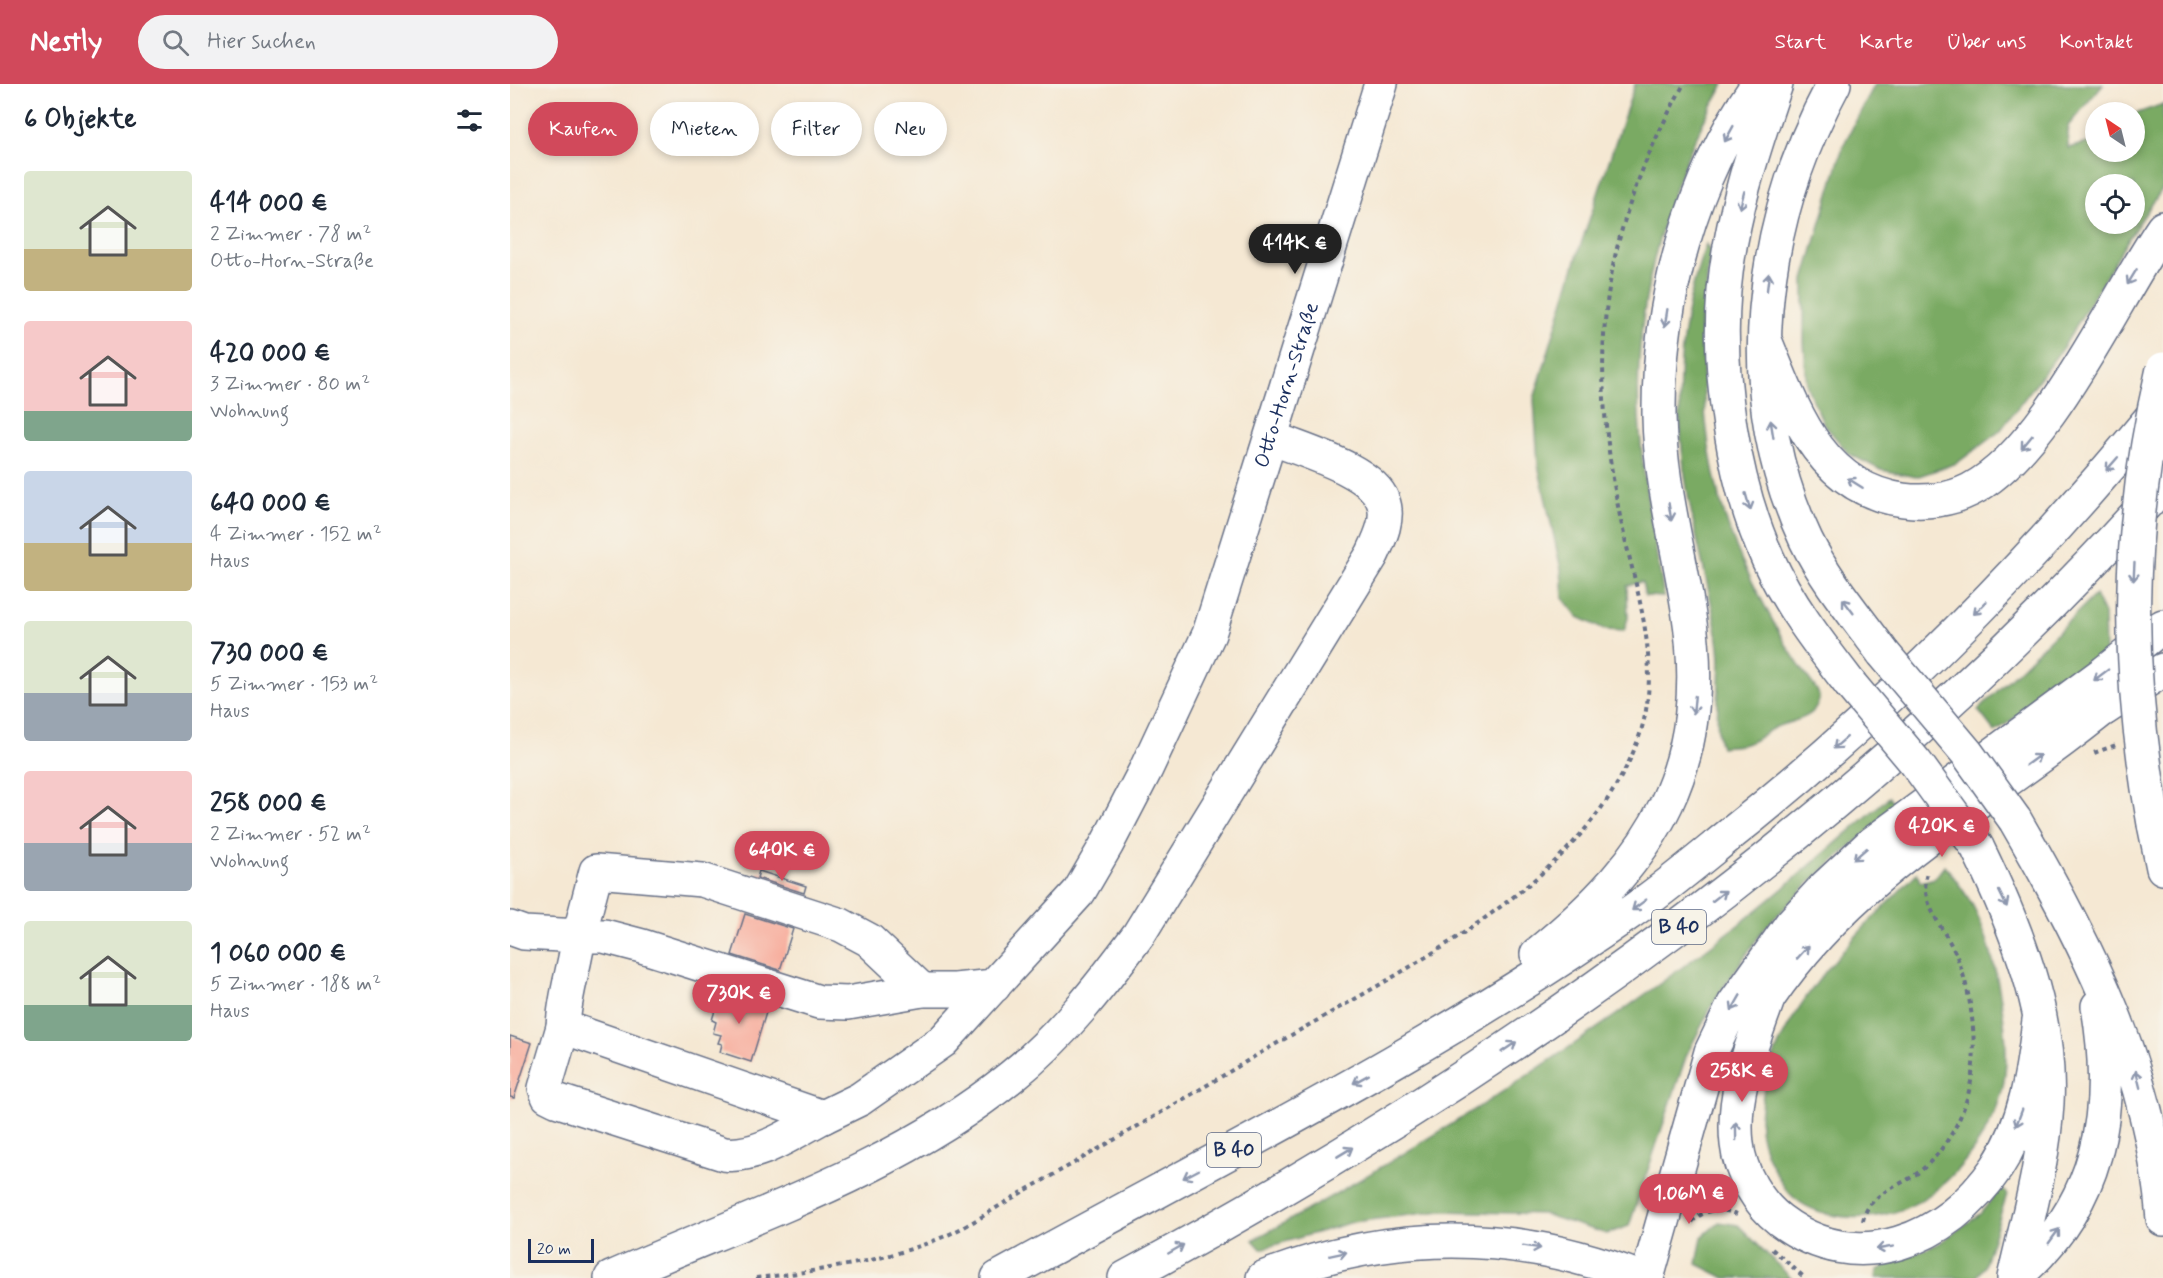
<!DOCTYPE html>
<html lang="de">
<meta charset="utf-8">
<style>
body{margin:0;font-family:Mynerve,sans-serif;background:#f2f2f3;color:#1f2937;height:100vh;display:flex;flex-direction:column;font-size:22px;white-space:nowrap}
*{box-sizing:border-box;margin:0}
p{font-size:20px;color:#747a83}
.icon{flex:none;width:33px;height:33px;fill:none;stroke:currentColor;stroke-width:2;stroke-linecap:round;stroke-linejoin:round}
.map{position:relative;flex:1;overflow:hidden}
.panel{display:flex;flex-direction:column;background:#fff;width:510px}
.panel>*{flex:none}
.top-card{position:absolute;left:18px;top:18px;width:570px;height:54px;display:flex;gap:12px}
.needle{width:39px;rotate:325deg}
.fabs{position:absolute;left:1575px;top:18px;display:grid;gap:12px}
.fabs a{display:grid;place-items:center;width:60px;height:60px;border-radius:50%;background:#fff;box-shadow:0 3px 9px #0003;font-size:30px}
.scale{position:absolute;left:18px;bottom:15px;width:66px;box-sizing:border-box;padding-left:6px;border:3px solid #1b2f5e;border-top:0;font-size:16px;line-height:21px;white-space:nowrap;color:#1b2f5e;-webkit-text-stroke:4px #f7f3e8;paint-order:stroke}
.price{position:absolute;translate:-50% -51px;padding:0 14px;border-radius:21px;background:#d1495b;color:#fff;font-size:20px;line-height:39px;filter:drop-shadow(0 2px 3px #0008)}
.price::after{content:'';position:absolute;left:50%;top:36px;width:18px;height:14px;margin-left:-9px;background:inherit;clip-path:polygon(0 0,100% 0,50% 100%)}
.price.current{background:#222;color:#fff}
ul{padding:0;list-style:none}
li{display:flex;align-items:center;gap:18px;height:150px;padding:0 24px}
li span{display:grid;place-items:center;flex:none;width:168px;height:120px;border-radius:6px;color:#555}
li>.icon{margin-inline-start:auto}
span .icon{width:72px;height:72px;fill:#fffc;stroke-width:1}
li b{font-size:26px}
h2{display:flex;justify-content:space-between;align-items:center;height:72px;padding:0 24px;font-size:26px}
.pill{padding:0 21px;border-radius:27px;background:#fff;box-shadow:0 3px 9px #0003;font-size:21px;line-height:54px}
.pill.current{background:#d1495b;color:#fff}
header{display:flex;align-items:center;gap:36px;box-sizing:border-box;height:84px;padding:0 30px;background:#d1495b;color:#fff}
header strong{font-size:28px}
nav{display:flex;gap:33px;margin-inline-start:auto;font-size:21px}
.search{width:420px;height:54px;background:#f2f2f3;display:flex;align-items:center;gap:15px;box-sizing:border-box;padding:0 21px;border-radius:33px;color:#747a83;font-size:22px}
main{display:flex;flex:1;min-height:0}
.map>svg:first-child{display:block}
.forest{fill:#7aaa64;stroke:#4a6c61;stroke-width:1.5;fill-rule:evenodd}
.building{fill:#f7af9f}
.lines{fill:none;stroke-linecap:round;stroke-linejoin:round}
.minor-casing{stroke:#677087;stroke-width:36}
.highway-casing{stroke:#677087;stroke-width:36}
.path{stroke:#677087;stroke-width:4;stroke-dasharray:4.5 4.5;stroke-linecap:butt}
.minor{stroke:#fff;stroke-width:33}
.highway{stroke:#fff;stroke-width:33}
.highway-bridge-casing{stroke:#677087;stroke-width:36;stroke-linecap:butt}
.highway-bridge{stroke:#fff;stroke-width:33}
.oneway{stroke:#8d97ae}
.labels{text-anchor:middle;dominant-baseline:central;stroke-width:5;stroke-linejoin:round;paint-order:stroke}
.shield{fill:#f7f3e8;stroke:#5d6a87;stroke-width:1.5}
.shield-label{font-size:20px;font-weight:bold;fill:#1b2f5e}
.street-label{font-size:21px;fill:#1b2f5e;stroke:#f7f3e8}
</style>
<header>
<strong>Nestly</strong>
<div class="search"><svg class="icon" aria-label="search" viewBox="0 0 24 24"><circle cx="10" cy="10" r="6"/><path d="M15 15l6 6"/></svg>Hier suchen</div>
<nav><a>Start</a><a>Karte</a><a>Über uns</a><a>Kontakt</a></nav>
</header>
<main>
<section class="panel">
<h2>6 Objekte<svg class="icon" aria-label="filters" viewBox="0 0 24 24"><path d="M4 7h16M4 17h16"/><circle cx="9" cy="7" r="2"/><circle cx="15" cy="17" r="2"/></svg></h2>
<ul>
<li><span style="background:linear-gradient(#dfe7d0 65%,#c2b280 0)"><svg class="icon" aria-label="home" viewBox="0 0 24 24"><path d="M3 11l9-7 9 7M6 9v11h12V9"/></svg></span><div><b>414 000 €</b><p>2 Zimmer · 78 m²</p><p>Otto-Horn-Straße</p></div></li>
<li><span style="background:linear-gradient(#f6c9c9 75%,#7fa58c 0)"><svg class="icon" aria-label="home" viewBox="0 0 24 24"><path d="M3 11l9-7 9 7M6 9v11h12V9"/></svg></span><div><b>420 000 €</b><p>3 Zimmer · 80 m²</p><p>Wohnung</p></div></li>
<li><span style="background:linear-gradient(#c9d6e8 60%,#c2b280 0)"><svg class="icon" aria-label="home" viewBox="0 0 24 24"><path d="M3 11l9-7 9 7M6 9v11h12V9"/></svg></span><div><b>640 000 €</b><p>4 Zimmer · 152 m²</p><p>Haus</p></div></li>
<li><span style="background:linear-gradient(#dfe7d0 60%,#9aa5b1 0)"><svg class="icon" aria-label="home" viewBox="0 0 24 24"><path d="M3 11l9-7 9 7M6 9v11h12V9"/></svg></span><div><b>730 000 €</b><p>5 Zimmer · 153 m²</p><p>Haus</p></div></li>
<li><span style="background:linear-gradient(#f6c9c9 60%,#9aa5b1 0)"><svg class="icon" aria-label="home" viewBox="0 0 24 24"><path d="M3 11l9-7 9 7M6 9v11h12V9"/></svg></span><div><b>258 000 €</b><p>2 Zimmer · 52 m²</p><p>Wohnung</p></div></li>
<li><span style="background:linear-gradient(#dfe7d0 70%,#7fa58c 0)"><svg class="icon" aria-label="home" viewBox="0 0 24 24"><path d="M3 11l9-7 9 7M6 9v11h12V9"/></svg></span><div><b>1 060 000 €</b><p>5 Zimmer · 188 m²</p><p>Haus</p></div></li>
</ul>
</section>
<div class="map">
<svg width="1653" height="1194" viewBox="0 0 1653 1194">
<rect width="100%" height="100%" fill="#f7f3e8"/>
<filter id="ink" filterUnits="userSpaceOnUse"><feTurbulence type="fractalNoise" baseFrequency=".0167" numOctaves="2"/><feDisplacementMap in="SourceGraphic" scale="12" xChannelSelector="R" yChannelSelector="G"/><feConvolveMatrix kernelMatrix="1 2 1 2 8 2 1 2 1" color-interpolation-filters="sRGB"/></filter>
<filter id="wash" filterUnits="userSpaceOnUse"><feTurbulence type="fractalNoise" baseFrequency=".008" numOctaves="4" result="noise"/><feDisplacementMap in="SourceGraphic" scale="24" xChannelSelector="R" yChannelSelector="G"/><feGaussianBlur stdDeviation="1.35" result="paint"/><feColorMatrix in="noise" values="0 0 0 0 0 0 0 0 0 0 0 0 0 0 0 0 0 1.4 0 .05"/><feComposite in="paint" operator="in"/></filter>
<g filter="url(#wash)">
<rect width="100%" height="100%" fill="#f5e8d3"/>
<path class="forest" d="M1125,0H1214C1157,97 1123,219 1129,332C1132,393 1144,453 1154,513L1135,512L1132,498L1117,502L1118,534L1114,547L1096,546L1068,533L1053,514L1051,485L1028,381L1024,315L1069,166Z
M1365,0H1593L1558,42V64L1585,57L1586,68H1624L1625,30L1653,20V104L1622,149L1554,262L1490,347L1447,379L1406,393L1371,386L1339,370L1314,340L1297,303L1294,258V196L1333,62ZM1586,100H1624V140H1586Z
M1196,160L1200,168C1187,280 1188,396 1242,497C1259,530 1276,565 1299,595C1304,602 1312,610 1308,619C1303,636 1279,637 1266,643C1256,647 1248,656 1238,659C1230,662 1220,662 1211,663C1202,637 1213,594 1209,563C1202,508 1184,454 1176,398C1164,319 1168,236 1196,160Z
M1585,511L1594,530L1595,569L1485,648L1468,626Z
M1379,713L1386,723L1300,798L1254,845L1206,914L1177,970L1119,1142L1097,1150L1033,1130L932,1127L843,1138L751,1165L743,1156C910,1065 1072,961 1223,845C1277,803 1328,757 1379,713Z
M1435,781C1445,795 1457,810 1465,826C1486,869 1504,960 1492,1007C1485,1034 1471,1057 1454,1078C1434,1103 1404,1126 1372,1131C1337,1138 1290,1131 1271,1098C1261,1082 1252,1064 1250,1044C1249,1036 1251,1026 1252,1017C1263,929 1348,849 1407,789L1410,798L1425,794Z
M1490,1104L1497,1110L1474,1183L1466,1194H1366L1367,1186L1428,1160L1471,1129Z
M1209,1138L1228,1141L1281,1194H1215L1187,1180L1192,1153Z"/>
<g id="blocks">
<path class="building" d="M249,787L296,802L294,809L247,794Z
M235,830L283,845L270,886L222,871Z
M211,907L258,922L241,978L210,968L212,960L208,959L211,951L203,949L206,938L202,936Z
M0,952L22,959L4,1014L0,1013Z"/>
</g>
</g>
<g filter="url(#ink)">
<use href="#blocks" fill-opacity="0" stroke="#677087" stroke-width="1.5"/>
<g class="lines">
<defs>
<g id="minor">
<path d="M0,844L14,849L69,852L86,787L192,796L331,841L359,856L412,906"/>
<path id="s1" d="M484,902L445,906H412L338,919L309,918L132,862L94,852H69C65,882 54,913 53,943L313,1033L350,1015L433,957L569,808L597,760L636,685L699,550L871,0"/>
<path d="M1243,938C1336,783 1485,718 1616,606"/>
<path d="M53,943L35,1004L38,1012L46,1016L214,1070C249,1074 283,1048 313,1033"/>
<path d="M101,1194C237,1134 385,1087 502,992C552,952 591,901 629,850L862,471C869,456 880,435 873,417C861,385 792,367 762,354"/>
<path d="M1137,1194L1201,968L1224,920L1281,840L1315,803L1360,761L1595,588L1653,542"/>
</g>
<path id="highway" d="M1266,0C1243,66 1220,137 1214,207C1207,291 1223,398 1258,475C1278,520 1310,561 1340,600
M1324,0C1249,138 1227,310 1296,456C1316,497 1346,532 1373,569
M1255,256C1283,324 1309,405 1393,416C1415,419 1440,416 1460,406C1537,367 1603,217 1653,144
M1594,625L1653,586
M1505,736C1578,861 1642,988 1653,1135
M1644,740L1653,784
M1467,763C1505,841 1542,930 1537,1019C1534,1078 1517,1137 1504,1194
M1027,870C1146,774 1203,680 1178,525C1168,461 1150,397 1149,332C1148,217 1181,95 1248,0
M1258,915C1242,961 1221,1010 1227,1060C1230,1089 1248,1119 1270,1136C1347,1194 1437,1157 1487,1083C1516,1039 1523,987 1529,936
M488,1194C700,1077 919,969 1118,830C1153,806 1185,779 1217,753C1377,626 1521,480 1650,323
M615,1194C1000,986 1361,729 1653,401
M753,1194C879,1145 1004,1144 1130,1194
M1504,1194C1590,1121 1606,1029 1588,922"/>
</defs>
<use href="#minor" class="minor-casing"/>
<use href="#highway" class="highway-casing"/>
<path class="path" d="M1584,669L1606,661
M1353,1137C1358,1109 1388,1104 1409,1088C1438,1065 1458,1026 1462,990C1467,953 1461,908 1447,873C1437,847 1408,819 1417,789
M1182,1138C1193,1125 1211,1124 1227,1130
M1262,1165L1295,1194
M246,1194C309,1187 374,1178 433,1153C462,1141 489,1121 516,1106C593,1063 668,1019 742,974C844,913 954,861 1042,780C1084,741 1126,683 1136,626C1147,563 1124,498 1111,437C1076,269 1090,151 1174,0"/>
<use href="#minor" class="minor"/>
<use href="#highway" class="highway"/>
<defs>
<path id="highway-bridge" d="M1373,569L1457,669L1505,736
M1340,600L1406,679L1467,763
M1644,740C1615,581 1616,443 1653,285"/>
</defs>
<use href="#highway-bridge" class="highway-bridge-casing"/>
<use href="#highway-bridge" class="highway-bridge"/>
</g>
<defs><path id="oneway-shaft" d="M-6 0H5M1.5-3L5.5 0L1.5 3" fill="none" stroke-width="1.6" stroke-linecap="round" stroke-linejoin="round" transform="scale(1.5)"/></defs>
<g class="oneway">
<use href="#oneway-shaft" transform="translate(1219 50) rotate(119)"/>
<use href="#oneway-shaft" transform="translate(1232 116) rotate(105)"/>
<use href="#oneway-shaft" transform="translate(1622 193) rotate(121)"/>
<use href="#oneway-shaft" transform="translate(1258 198) rotate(-83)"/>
<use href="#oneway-shaft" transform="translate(1156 234) rotate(99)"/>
<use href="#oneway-shaft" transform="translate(1262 345) rotate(-99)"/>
<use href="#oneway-shaft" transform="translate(1517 358) rotate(129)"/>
<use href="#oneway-shaft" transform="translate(1602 380) rotate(131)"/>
<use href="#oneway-shaft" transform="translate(1345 399) rotate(-148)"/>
<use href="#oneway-shaft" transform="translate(1238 418) rotate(74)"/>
<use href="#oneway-shaft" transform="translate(1160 428) rotate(81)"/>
<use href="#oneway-shaft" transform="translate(1624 488) rotate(93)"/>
<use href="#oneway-shaft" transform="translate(1338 522) rotate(-127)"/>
<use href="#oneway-shaft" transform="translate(1470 524) rotate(135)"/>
<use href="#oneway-shaft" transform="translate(1591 591) rotate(143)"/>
<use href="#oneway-shaft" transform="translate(1184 621) rotate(95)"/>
<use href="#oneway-shaft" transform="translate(1330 659) rotate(139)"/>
<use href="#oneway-shaft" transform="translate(1523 676) rotate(-36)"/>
<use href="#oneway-shaft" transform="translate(1350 770) rotate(139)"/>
<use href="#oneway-shaft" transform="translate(1209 812) rotate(-38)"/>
<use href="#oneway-shaft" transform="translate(1493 815) rotate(64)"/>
<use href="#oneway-shaft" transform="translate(1129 821) rotate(143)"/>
<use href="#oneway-shaft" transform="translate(1293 868) rotate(-48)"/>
<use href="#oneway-shaft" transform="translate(1226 919) rotate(120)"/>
<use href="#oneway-shaft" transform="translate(999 963) rotate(-34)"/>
<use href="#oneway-shaft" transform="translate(851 995) rotate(151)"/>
<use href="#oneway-shaft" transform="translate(1628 995) rotate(-104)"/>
<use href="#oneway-shaft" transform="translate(1509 1034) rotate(111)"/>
<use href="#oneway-shaft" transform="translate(1226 1047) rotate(-91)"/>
<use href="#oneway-shaft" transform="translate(835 1068) rotate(-31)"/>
<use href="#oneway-shaft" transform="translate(681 1090) rotate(152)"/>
<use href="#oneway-shaft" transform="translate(1544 1152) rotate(-54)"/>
<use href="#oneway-shaft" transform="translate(1022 1163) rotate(9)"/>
<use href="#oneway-shaft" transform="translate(1375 1164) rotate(170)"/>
<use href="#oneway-shaft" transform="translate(666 1165) rotate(-30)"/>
<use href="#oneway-shaft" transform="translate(828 1170) rotate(-12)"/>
</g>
</g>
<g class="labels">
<g class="shield">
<rect x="1142" y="826" width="54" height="34" rx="4.5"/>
<rect x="697" y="1049" width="54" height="34" rx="4.5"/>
</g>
<g class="shield-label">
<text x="1169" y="843">B 40</text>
<text x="724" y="1066">B 40</text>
</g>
<g class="street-label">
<text stroke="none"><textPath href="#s1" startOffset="1688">Otto-Horn-Straße</textPath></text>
</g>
</g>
</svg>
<div class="fabs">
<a><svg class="needle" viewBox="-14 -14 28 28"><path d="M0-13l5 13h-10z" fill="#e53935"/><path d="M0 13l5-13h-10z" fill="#747a83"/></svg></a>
<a><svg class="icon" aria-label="locate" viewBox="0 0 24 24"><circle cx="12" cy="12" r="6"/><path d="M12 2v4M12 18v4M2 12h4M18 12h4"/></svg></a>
</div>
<div class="scale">20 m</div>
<b class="price current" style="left:785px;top:191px">414K €</b>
<b class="price" style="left:1432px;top:774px">420K €</b>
<b class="price" style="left:272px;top:798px">640K €</b>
<b class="price" style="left:229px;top:941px">730K €</b>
<b class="price" style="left:1232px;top:1019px">258K €</b>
<b class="price" style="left:1179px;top:1141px">1.06M €</b>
<div class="top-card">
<a class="pill current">Kaufen</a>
<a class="pill">Mieten</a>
<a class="pill">Filter</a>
<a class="pill">Neu</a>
</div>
</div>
</main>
